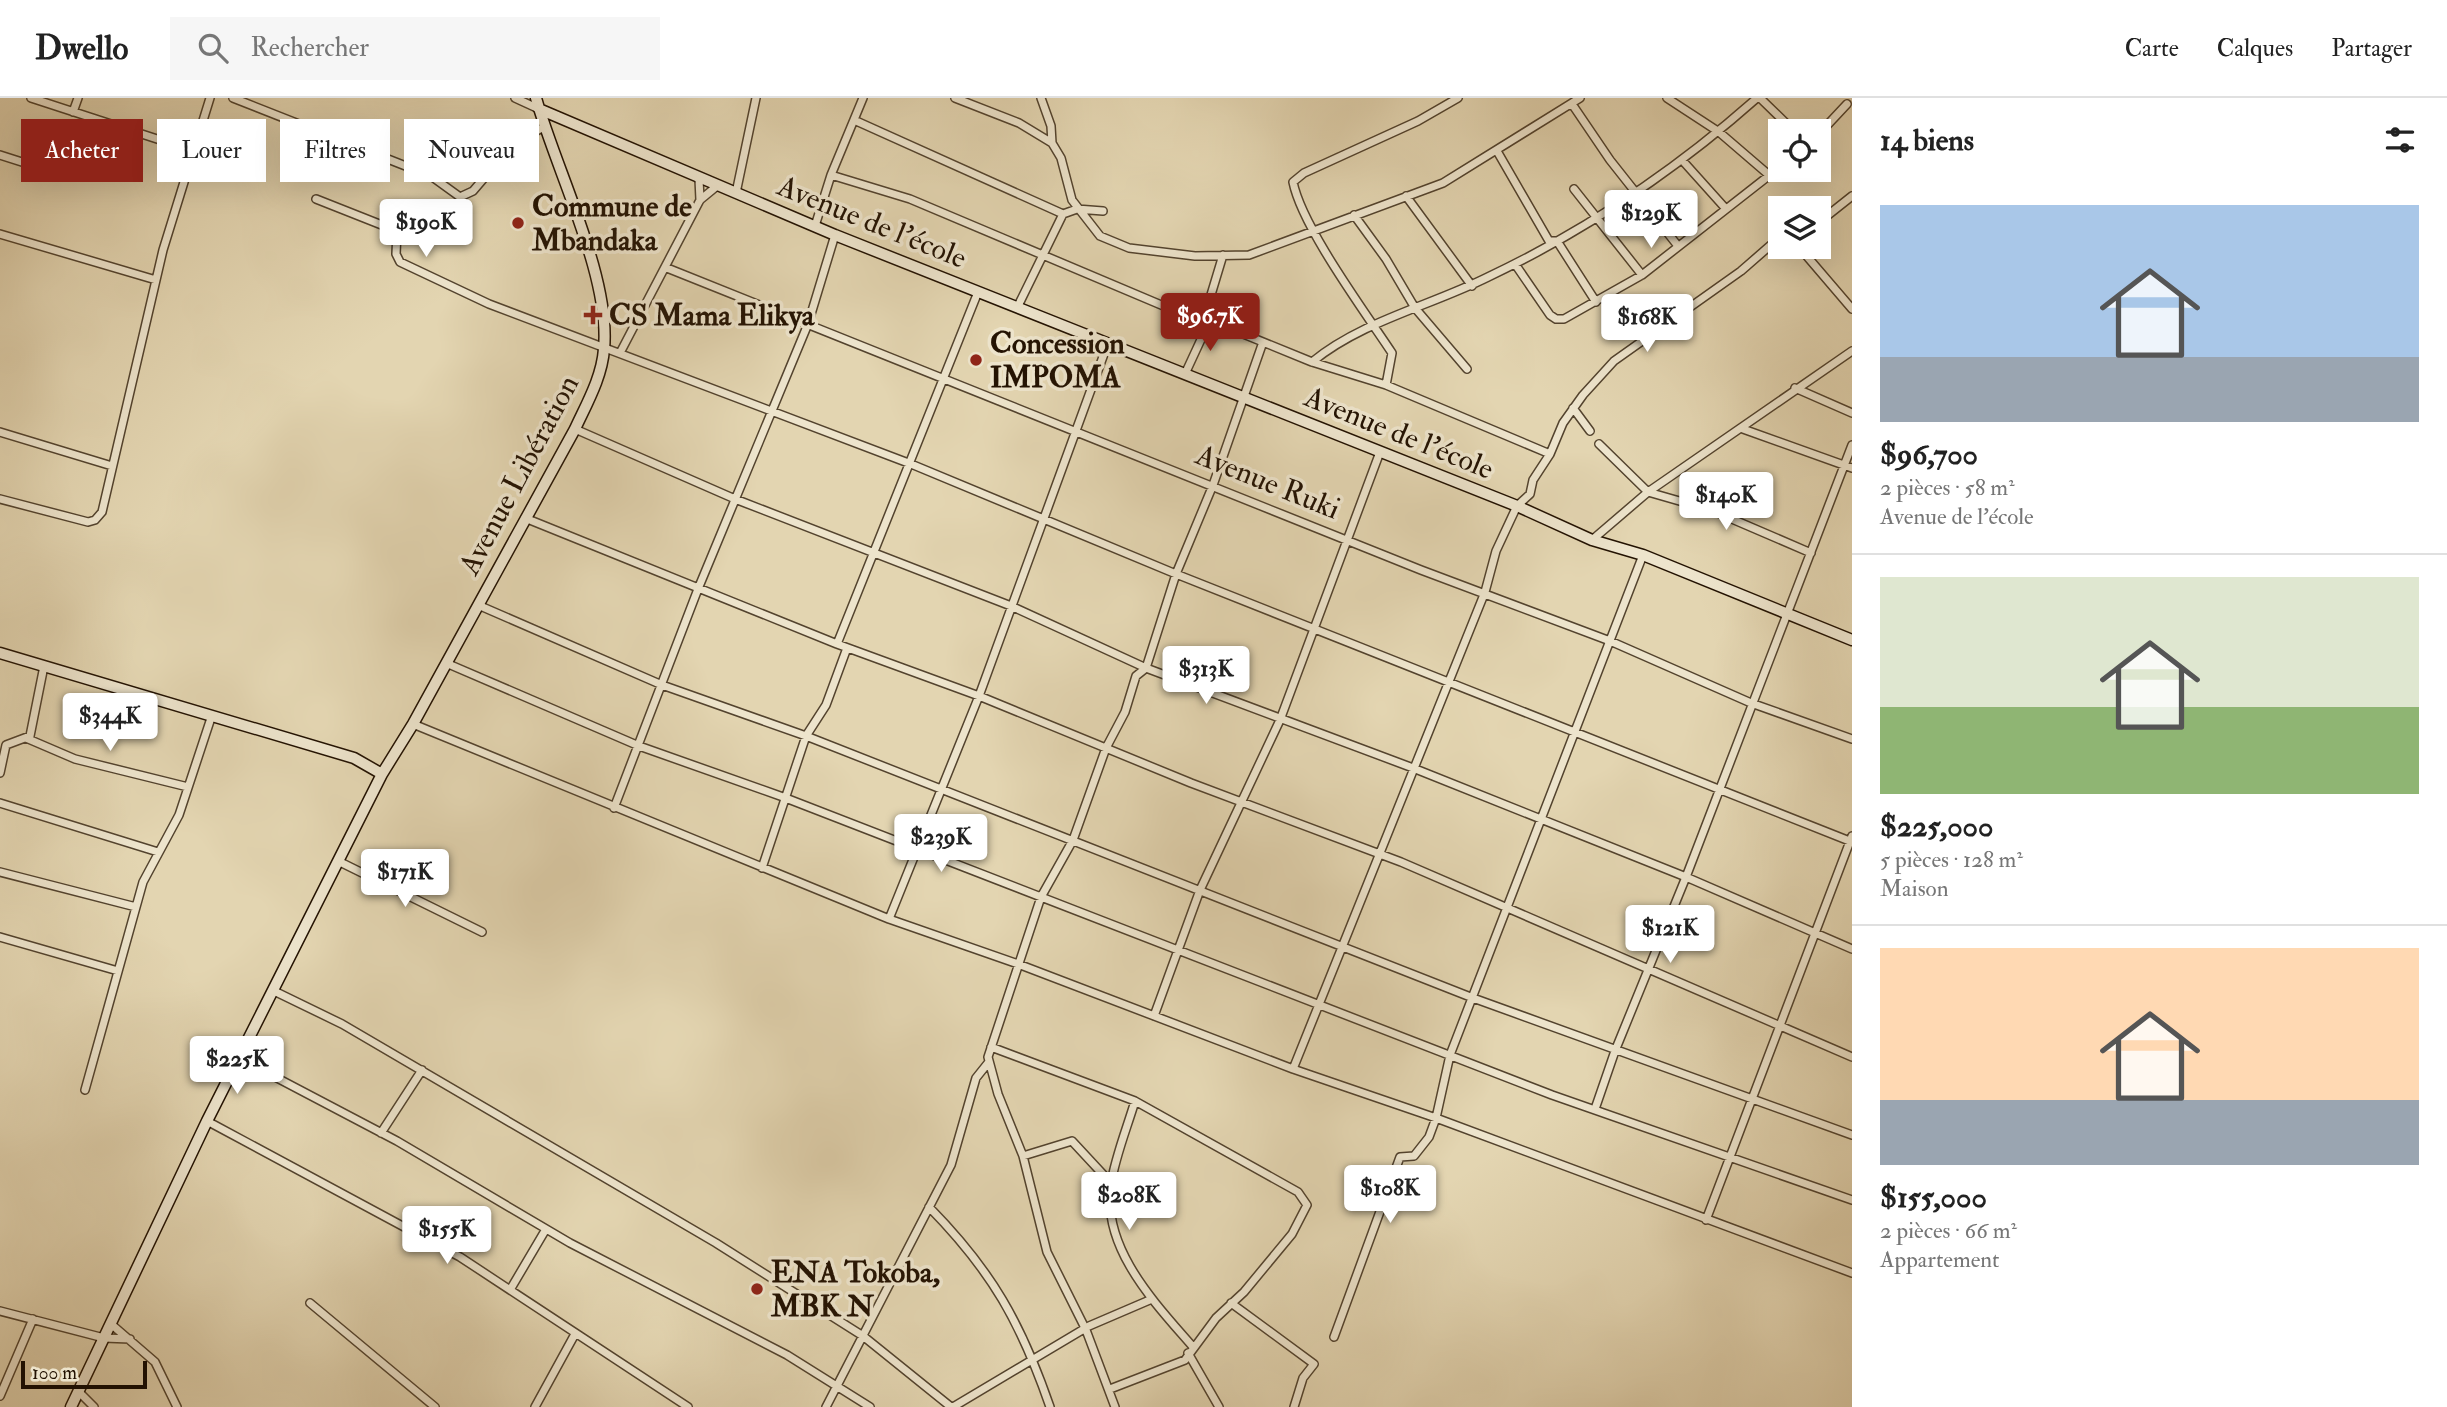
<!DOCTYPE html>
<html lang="fr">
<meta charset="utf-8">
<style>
body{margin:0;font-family:"IM FELL Double Pica",serif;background:#f6f6f6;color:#222;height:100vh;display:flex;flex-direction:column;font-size:26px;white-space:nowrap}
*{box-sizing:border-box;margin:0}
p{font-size:23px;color:#767676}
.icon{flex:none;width:38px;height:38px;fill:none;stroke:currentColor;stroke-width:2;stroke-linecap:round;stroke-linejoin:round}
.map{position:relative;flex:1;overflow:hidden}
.details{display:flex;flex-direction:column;background:#fff;width:595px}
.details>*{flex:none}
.banner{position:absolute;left:21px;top:21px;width:665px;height:63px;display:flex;gap:14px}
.buttons{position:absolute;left:1768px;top:21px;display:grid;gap:14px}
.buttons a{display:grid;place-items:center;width:63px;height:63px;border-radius:0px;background:#fff;box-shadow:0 7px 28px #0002;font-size:35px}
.scale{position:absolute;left:21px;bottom:18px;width:126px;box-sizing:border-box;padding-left:7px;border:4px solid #231202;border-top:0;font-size:19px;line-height:24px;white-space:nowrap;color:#231202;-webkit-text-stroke:5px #ede4cc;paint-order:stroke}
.price{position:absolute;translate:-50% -60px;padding:0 16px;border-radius:7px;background:#fff;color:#222;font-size:23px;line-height:46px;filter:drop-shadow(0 2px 4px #0008)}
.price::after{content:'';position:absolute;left:50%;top:42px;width:21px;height:16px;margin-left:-10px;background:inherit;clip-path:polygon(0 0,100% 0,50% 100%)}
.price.current{background:#8f2418;color:#fff}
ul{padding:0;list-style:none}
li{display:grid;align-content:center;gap:14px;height:371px;padding:0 28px}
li+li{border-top:2px solid #e0e0e0}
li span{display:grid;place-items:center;height:217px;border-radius:0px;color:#555}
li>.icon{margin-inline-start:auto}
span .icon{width:126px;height:126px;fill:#fffc;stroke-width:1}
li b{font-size:30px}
h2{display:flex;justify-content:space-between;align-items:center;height:84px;padding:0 28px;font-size:30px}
.chip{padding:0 24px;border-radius:0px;background:#fff;box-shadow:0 7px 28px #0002;font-size:24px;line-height:63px}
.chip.current{background:#8f2418;color:#fff}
header{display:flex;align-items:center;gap:42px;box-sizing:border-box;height:98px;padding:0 35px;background:#fff;border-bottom:2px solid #e0e0e0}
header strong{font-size:33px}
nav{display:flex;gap:38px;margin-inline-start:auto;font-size:24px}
.search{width:490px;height:63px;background:#f6f6f6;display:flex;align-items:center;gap:18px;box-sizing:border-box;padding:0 24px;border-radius:0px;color:#767676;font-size:26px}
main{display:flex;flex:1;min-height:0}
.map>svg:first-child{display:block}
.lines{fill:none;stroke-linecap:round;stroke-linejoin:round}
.street-casing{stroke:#53432e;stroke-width:10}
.secondary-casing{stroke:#231202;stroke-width:13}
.street{stroke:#ede4cc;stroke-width:7}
.secondary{stroke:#ede4cc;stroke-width:10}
.poi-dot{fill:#8f2418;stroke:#ede4cc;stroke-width:2.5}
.labels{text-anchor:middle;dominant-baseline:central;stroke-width:7;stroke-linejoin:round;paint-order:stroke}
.poi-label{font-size:30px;font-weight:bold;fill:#231202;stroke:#ede4cc;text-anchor:start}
.street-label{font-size:30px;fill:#231202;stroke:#ede4cc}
</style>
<header>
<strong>Dwello</strong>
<div class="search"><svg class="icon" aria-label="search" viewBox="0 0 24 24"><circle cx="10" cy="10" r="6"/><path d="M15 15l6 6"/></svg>Rechercher</div>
<nav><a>Carte</a><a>Calques</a><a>Partager</a></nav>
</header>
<main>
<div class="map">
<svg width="1852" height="1309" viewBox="0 0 1852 1309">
<rect width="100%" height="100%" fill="#e3d5b1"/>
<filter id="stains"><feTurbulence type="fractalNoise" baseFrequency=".00286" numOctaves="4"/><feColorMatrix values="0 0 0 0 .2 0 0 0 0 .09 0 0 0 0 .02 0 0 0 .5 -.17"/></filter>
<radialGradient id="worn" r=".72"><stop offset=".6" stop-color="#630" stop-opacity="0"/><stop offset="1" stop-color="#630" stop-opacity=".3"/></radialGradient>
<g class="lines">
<defs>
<path id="street" d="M31,0L194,53
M233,0L431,78L460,99L473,93L514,45L544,29
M515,0L539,11
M955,0L1019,25L1052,45L1061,60L1072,102L1100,138L1129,150L1195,158L1249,157L1443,85L1580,0
M1041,0L1051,28L1052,45
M1667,0L1719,34L1769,77
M1760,0L1794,33
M1572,6L1610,62L1678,148
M73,14L78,0
M854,22L1063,116
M1818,37L1847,6
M1497,53L1549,143H1557L1596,204
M0,57L47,72
M1682,62L1726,111
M831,77L910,101L1192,220H1204
M699,81L700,102
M1574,91L1642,177
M736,95L756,0
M1406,98L1472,188
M316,101L397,133L396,156L400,164L489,206L911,366L1176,476L1852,744
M1354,117L1386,161L1415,210L1467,271
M1818,125L1852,98
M815,128L831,77L863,0
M0,136L156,182
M1799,149L1852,211
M1223,157L1204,220L1312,264L1386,287L1392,255C1365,214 1302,129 1293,84L1304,75L1418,23L1458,0
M1515,166L1550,217L1556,221H1564L1642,177L1780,69
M667,170L1421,472L1610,543L1751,605L1852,641
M1018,208L1063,116L1077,111L1103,113
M620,255L700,102L717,88
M1312,264C1362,223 1430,208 1488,179C1585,133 1677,71 1757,0
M1185,276L1210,222
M1386,287L1550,356
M1795,290L1852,315
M1573,310L1590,333
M575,331L735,401L1011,508L1146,570L1413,670L1686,779L1852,851
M1743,331L1852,370
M0,334L112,368
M1599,346L1648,394L1711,412L1811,455
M0,401L88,424L95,422L102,414L163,152L210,0
M525,420L837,546L979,598L1191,685L1401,764L1852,959
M1592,442L1648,394L1852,253
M478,507L662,587L806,638L1473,900L1852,1037
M837,546L978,194
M446,565L639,648L783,699L1552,997L1852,1102
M413,626L889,821L1018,866L1293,971L1436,1020L1852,1175
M26,640L75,661L188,689
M0,675L6,647L30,638L44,568
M0,705L158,754
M614,710L698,491L808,226L835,137
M340,764L482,834
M762,770L806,638L826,607L847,550
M0,774L136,809
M889,821L979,598L1108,245
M0,839L118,873
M274,893L342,926L716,1145L863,1238L951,1309
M1154,918L1200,792L1280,622L1380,354
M991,949L1135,1003L1298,1094L1307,1107L1292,1136L1244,1194L1216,1220L1185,1262L1110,1291
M239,960L397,1043L570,1145L787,1257L870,1309
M1293,971L1485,494L1496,453L1517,408L1530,396L1533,382L1550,356L1563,325L1583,297L1614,263L1741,173L1780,139
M85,992L143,784L179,717L211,620
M1135,1003C1127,1030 1115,1059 1111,1086C1101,1150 1155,1205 1193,1249
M1595,1011L1615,953L1686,779L1852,347
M207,1023L460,1159L688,1309
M381,1035L422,972
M1023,1058L1072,1043L1111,1085
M929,1109C992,1173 1021,1225 1050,1309
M1706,1122L1852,738
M510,1192L546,1131
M310,1205L435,1309
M1231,1205L1314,1266L1303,1280L1294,1309
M0,1213L104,1240L130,1241
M111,1226L155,1264L177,1309
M1334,1239L1400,1059L1414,1058L1429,1039L1436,1020L1450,957L1643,457
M1188,1255L1219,1309
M78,1293L94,1309
M0,1298L33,1221
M535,1309L575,1236
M826,1309L951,1067L976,980L988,965
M953,1309L1089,1228L1152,1201
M1115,1309L1086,1232L1047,1154L1023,1058L998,996L988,959L1041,799L1073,742L1106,650L1125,614L1136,578L1146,570L1176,476L1213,387L1263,244"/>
<path id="secondary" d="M539,11L835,137L1517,408L1592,442L1643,457L1852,542
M0,555L354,660L382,676
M71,1309L207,1023L382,676L413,626L575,331C587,305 602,279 604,251C611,179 556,72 536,0"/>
</defs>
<use href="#street" class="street-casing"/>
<use href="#secondary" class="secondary-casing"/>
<use href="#street" class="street"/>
<use href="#secondary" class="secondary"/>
</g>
<g class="poi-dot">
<circle cx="518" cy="125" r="7"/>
<path d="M589.5 206.5h7v7h7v7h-7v7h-7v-7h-7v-7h7z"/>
<circle cx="976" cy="262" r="7"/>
<circle cx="757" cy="1191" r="7"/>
</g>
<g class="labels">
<g class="poi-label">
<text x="532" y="108">Commune de<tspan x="532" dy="34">Mbandaka</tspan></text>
<text x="609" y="217">CS Mama Elikya</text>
<text x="990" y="245">Concession<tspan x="990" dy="34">IMPOMA</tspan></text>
<text x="771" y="1174">ENA Tokoba,<tspan x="771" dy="34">MBK N</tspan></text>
</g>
<g class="street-label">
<text transform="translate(872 124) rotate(22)">Avenue de l'école</text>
<text transform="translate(1399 335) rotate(22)">Avenue de l'école</text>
<text transform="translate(519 377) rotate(-62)">Avenue Libération</text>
<text transform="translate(1268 384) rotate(22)">Avenue Ruki</text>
</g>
</g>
<rect width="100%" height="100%" filter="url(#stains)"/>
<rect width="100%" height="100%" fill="url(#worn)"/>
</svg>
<div class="buttons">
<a><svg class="icon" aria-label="locate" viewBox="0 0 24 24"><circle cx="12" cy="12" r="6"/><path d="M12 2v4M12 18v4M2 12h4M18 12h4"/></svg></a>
<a><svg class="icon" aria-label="layers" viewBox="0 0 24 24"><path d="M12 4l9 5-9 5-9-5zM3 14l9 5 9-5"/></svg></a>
</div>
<div class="scale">100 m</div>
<b class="price" style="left:1651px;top:152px">$129K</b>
<b class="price" style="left:426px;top:161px">$190K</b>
<b class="price current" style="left:1210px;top:255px">$96.7K</b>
<b class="price" style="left:1647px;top:256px">$168K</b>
<b class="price" style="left:1726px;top:434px">$140K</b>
<b class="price" style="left:1206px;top:608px">$313K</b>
<b class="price" style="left:110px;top:655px">$344K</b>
<b class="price" style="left:941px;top:776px">$239K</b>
<b class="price" style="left:405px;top:811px">$171K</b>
<b class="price" style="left:1670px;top:867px">$121K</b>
<b class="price" style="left:237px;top:998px">$225K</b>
<b class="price" style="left:1390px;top:1127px">$108K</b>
<b class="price" style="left:1129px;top:1134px">$208K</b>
<b class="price" style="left:447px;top:1168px">$155K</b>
<div class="banner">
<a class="chip current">Acheter</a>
<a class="chip">Louer</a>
<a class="chip">Filtres</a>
<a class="chip">Nouveau</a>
</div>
</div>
<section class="details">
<h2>14 biens<svg class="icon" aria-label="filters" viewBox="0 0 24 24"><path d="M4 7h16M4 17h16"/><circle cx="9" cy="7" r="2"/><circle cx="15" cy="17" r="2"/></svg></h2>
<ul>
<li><span style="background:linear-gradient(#a9c7e8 70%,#9aa5b1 0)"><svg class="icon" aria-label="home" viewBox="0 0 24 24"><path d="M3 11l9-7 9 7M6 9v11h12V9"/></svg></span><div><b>$96,700</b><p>2 pièces · 58 m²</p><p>Avenue de l'école</p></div></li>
<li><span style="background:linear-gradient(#dfe7d0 60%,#8fb573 0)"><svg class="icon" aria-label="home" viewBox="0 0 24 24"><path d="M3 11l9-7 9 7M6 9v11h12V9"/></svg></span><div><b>$225,000</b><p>5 pièces · 128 m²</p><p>Maison</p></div></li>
<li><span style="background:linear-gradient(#ffd9b3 70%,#9aa5b1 0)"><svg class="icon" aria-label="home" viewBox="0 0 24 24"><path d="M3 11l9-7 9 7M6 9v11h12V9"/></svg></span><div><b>$155,000</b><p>2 pièces · 66 m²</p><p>Appartement</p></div></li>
</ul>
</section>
</main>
